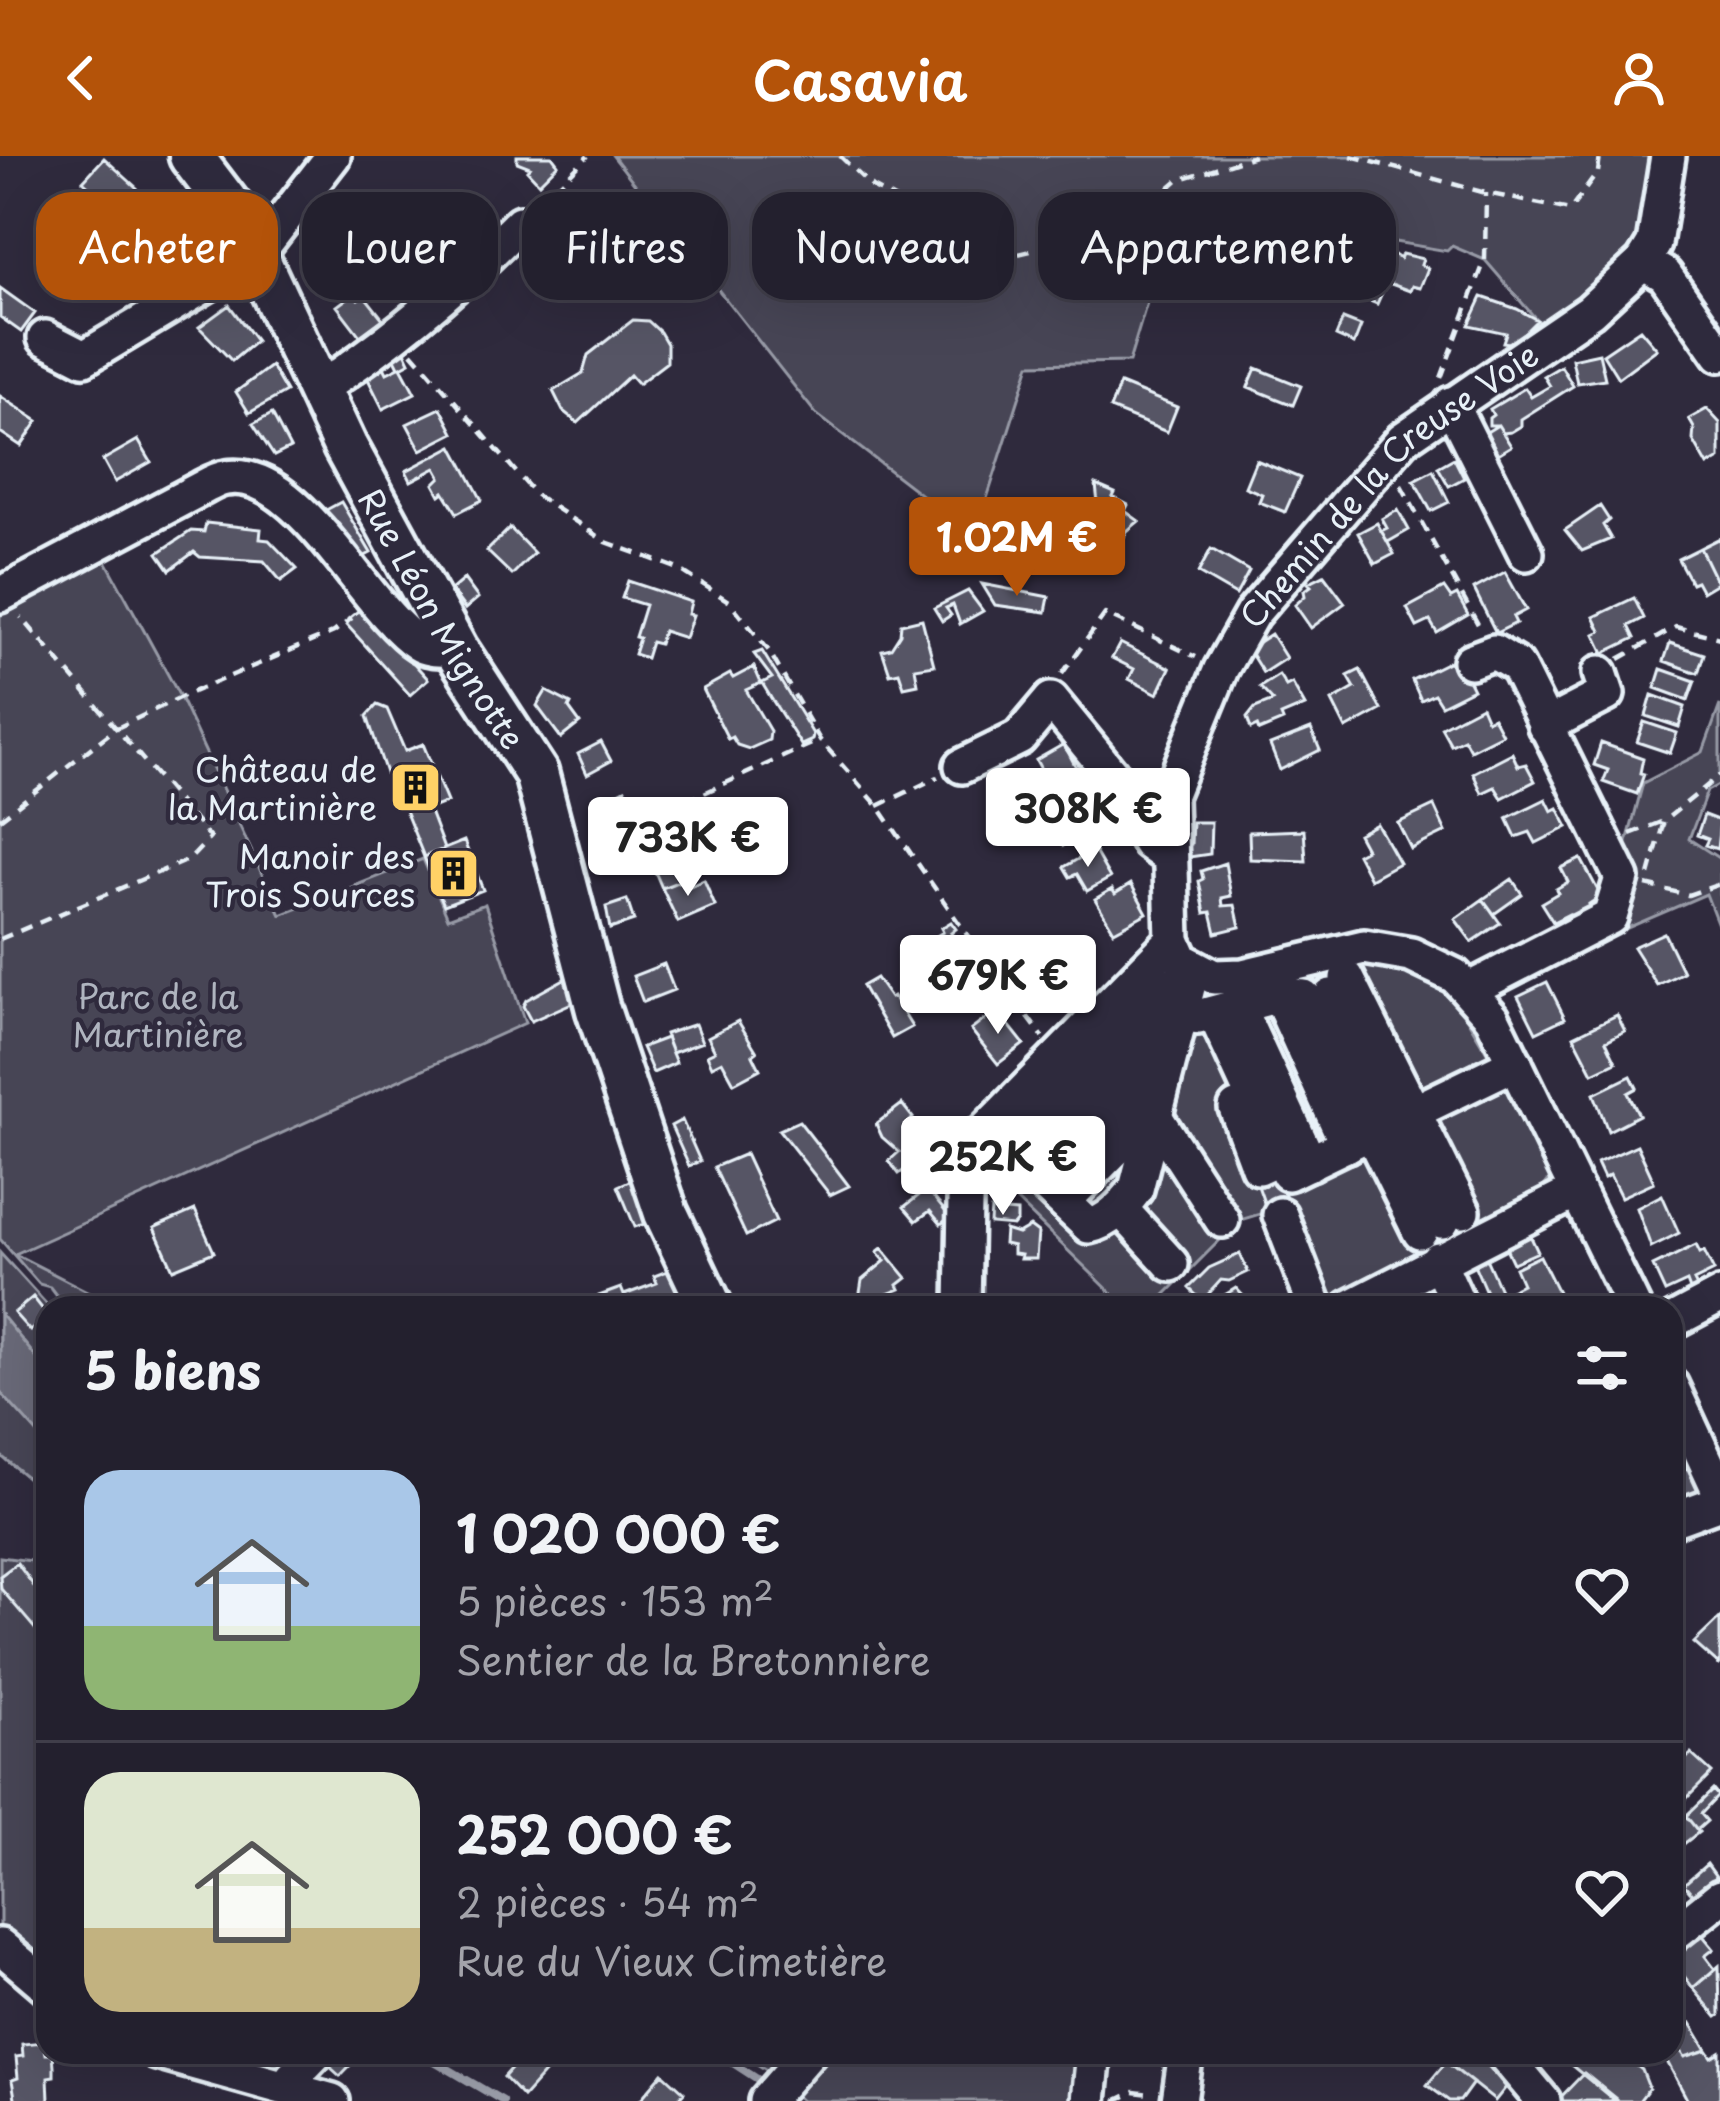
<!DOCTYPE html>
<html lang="fr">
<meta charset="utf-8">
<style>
body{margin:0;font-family:"Playpen Sans",sans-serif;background:#2f2d3a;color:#f1f3f6;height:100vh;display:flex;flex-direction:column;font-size:45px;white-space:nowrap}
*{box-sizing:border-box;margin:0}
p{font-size:39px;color:#a3a3aa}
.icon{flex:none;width:66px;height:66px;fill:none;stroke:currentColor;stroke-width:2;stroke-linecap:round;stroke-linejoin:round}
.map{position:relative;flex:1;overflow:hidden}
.drawer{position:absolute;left:36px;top:1140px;width:1647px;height:768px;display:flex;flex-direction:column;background:#23202e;border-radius:36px;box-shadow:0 12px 48px #0002,0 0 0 3px #403e4a}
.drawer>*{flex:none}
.top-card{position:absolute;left:36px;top:36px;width:1650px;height:108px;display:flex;gap:24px}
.price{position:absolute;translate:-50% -102px;padding:0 27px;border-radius:12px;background:#fff;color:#222;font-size:39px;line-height:78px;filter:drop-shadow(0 3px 6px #0008)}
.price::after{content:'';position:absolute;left:50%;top:72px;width:36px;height:27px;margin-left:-18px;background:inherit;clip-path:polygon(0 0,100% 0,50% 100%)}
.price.current{background:#b45309;color:#fff}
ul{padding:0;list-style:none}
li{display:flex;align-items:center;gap:36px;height:300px;padding:0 48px}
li+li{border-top:3px solid #403e4a}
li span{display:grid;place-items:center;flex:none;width:336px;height:240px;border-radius:36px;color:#555}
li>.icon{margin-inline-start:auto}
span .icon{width:144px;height:144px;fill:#fffc;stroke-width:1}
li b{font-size:51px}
h2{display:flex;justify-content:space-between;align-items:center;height:144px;padding:0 48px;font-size:51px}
.chip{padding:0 42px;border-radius:36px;background:#23202e;box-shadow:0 12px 48px #0002,0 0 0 3px #403e4a;font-size:42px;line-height:108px}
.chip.current{background:#b45309;color:#fff}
header{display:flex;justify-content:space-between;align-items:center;height:156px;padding:0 48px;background:#b45309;color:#fff;font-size:54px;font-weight:600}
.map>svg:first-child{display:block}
.green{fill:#464455;stroke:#979aa6;stroke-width:3}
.water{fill:#696978;stroke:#9c9fab;stroke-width:3}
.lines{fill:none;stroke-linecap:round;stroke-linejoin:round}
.stream{stroke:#9c9fab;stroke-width:8}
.building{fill:#575565;stroke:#e8f1f8;stroke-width:3}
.minor-casing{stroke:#e8f1f8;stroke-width:42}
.major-casing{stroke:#e8f1f8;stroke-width:51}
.path{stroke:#e8f1f8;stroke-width:4.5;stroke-dasharray:12 9;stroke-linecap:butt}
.minor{stroke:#2f2a3d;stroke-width:33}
.major{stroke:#2f2a3d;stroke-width:42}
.labels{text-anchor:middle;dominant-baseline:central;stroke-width:9;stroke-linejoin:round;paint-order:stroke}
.street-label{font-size:33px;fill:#e8f1f8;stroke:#2f2a3d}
.poi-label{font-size:33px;fill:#e8f1f8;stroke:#2f2a3d;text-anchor:end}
.park-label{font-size:33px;fill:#afb4bf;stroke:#2f2a3d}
</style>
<header><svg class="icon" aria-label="back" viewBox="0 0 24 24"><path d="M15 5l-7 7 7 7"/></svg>Casavia<svg class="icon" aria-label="person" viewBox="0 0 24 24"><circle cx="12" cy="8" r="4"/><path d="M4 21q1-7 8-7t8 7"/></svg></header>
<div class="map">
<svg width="1720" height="1945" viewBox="0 0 1720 1945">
<rect width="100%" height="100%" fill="#2f2a3d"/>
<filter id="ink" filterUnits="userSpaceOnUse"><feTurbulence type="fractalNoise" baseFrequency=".00833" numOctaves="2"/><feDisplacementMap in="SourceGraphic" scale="24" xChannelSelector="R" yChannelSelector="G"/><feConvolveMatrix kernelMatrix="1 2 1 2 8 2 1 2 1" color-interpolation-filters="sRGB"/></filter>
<g filter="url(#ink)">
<path class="green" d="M613,0H1653L1643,80L1627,100L1543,171L1485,104L1452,90L1447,95L1366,81L1331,56L1181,34L1129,206L1030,208L975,380L816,258Z
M105,403L179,539L281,759L423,703L448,762L485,748L525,867L15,1098L120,1152H66L50,1131L39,1128L0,1083V460Z
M1720,549V628L1707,635L1689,683L1720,703V774L1706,738L1623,774L1626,690L1643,627L1703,596Z
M1163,803L1198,845L1335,803L1417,812L1454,841L1557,1014L1537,1039L1334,1144L1286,1050L1240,1064L1152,1152H1127L970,999Z
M0,1097L50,1152L48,1339L0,1299Z
M0,1401L48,1407V1844L0,1805Z
M738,1896H1058L1080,1903L1072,1945H802L771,1917Z"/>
<path class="water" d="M0,1157L48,1216V1289L0,1236Z"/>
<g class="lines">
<path class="stream" d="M419,1896L503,1945
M716,1896L765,1928"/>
</g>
<path class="building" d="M517,0H552L558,8L539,27L527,14L530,11L517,6Z
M104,2L137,32L117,55L83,25Z
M442,43L463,60L445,81L425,63Z
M352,63L377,86L357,106L332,83Z
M589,66L597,78L591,84L605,101L591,112L598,120L585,129L557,91Z
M1259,80L1266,81L1261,91L1263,104L1241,106L1205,125L1192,126L1197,114L1193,109L1194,92Z
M140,83L164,110L141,130L118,103Z
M1301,92L1326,102L1321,114L1338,121L1328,147L1296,134L1293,141L1280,135Z
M1379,92L1371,125L1358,115L1363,95Z
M1390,96L1400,103L1402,98L1423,103L1421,109L1428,112L1420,132L1412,130L1410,135L1383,125Z
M1358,122L1384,132L1377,148L1351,137Z
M0,132L35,157L21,176L0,161Z
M353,138L358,143L364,139L383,163L360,180L337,150Z
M1482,141L1517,153L1537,164L1520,181L1509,187L1503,186L1506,177L1469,169Z
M229,149L256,185L232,205L199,171Z
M1343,163L1361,170L1354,188L1336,180Z
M633,164L648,165L660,176L667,188V206L638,228L630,219L578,267L563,255L553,235L583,217L588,199Z
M1640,173L1657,193L1618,222L1603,198Z
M402,189L410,206L401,211L415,237L383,253L366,219L383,209L387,217L399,211L391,195Z
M1599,197L1605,223L1577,227L1572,203Z
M271,210L286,236L249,257L236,236Z
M1561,210L1573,230L1521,263V270L1511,276L1503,277L1498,269H1489V262L1493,259L1490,253L1525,232L1531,241L1550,230L1544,220Z
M1256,212L1301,230L1293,249L1248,231Z
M1120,228L1177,251L1167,276L1110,253Z
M0,240L38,265L21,290L0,276Z
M441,252L454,277L421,294L407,268Z
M1707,253L1720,267V303L1708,310L1693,284L1694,272L1689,263Z
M272,258L290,292L274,300L253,268Z
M1498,269L1511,290L1488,304L1474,275L1482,270L1485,277Z
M138,284L151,306L115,326L103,304Z
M453,290L482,344L457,357L444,336L440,339L434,328L441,321L436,312L411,325L406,315Z
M1454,302L1464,322L1449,330L1438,311Z
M1256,304L1300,322L1285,356L1259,346L1262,338L1245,331Z
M1433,314L1449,346L1431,355L1414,324Z
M1096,329L1115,337L1113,341L1128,349L1125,355L1139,365L1127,375L1108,415L1086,405L1105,360L1099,357Z
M341,346L371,397L361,402L347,381L338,377L326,354Z
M1600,350L1609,364L1603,369L1611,383L1582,395L1565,374Z
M1398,354L1409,374L1388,386L1381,375L1387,372L1382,363Z
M206,367L261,373L260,383L269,384L297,413L281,425L264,405L200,401L194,396L170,414L158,397L191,375L204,376Z
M1377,367L1394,398L1375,408L1358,377Z
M510,372L534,397L512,419L487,395Z
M1720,382V426L1717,427L1700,392Z
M1700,392L1717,427L1702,436L1696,425L1691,427L1678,403Z
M1211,393L1249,415L1236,439L1198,417Z
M1505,416L1526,454L1513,461L1516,467L1496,477L1474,433Z
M1324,419L1345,447L1311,472L1295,449L1305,440L1304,435L1311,430L1308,427Z
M464,423L478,442L465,453L451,434Z
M628,425L691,446L688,458L693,459L685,482L663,475L659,488L651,486L646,502L634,498L639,482L635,481L645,449L622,442Z
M982,428L1049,441L1046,456L995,449Z
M1444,432L1451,442L1457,439L1468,459L1437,477L1430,465L1417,471L1407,452Z
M968,435L983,455L960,468L953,449L946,452L951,459L942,465L934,452Z
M1634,442L1644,462L1629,470L1635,482L1604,497L1595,478L1601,475L1594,461Z
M363,451L428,523L410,539L347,469L348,463Z
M922,463L934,509L915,512L918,528L904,531L899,516L890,518L882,494L891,492L900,478L901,468Z
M1271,478L1286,502L1263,517L1248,493Z
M1120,487L1170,512L1158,538L1129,523L1134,513L1112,502Z
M1670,487L1704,498L1698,517L1664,505Z
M762,495L813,578L812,584L801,589L771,542L762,527L772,522L754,498Z
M1450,505L1457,518L1464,515L1473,533L1441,549L1434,538L1421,544L1412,524Z
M754,511L761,527L746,534L770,575L769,584L749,593L737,589L732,581L728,583L703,533L730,518L733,522Z
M1661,513L1695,525L1688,544L1655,532Z
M1360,514L1381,554L1346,573L1332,545L1355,532L1348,520Z
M1279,519L1286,530L1292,527L1305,550L1281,560L1283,565L1259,575L1257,570L1251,573L1247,562L1255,552L1273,545L1260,531Z
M546,535L571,548L569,552L580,567L561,582L537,550Z
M1652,539L1685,551L1679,571L1646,560Z
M377,549L387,553L405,595L423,588L447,646L429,653L444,693L424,701L400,642L393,638L367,560Z
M1481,550L1487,564L1493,561L1502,578L1470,594L1464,583L1451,589L1441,571Z
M1644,566L1677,577L1670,597L1637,586Z
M1311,573L1320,594L1280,614L1270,589Z
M601,586L611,605L587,618L578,598Z
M1601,587L1643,602L1640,617L1644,618L1637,638L1603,626L1608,614L1594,609Z
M1064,588L1078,615L1050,630L1036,604Z
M1512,597L1518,610L1526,608L1535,625L1502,642L1495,631L1482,637L1473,617Z
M625,633L641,664L612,678L597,647Z
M1044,639L1063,672L1038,685L1020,652Z
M1546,643L1552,655L1558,652L1568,671L1536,687L1530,676L1516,681L1507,662Z
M1104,650L1115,668L1107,673L1112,681L1096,690L1090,681L1081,686L1077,680L1063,690L1055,677Z
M1434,650L1446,676L1411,693L1398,667Z
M1704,659L1720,665L1717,693L1705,689L1708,683L1697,679Z
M1192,666H1211L1210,698L1176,703V689L1191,688Z
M1377,668L1399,707L1370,723L1357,698L1366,693L1358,678Z
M633,672L638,682L613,695L598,693Z
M1304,674L1306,705L1250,703L1249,676Z
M464,685L483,734L444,749L424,701Z
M680,689L684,698L675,702L685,723L662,732L650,704Z
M1094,694L1110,722L1087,735L1077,718L1070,721L1064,711Z
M1581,703L1601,740L1589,748L1591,753L1572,763L1569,758L1553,766L1541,747L1558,737L1556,733L1568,726L1561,712Z
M1225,707L1231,740L1222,742L1223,750L1235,749L1240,771L1216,777L1211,756L1205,757L1199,725L1203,723L1201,715Z
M685,723L688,731L704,724L715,750L678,766L662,732Z
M1512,723L1522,738L1494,758L1483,743Z
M1131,728L1147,757L1114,775L1095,743L1112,733L1115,738Z
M1483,743L1500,767L1472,786L1455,763Z
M627,744L634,765L610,773L606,751Z
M951,766L956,773L951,777L958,787L929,805L919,791L943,776L941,772Z
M1664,777L1683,816L1657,829L1633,791Z
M664,808L674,834L643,846L633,820Z
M568,821L576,845L531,865L523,850L526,844Z
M876,822L890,842L893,840L912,871L892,882L862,830Z
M1547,826L1565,862L1536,876L1518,840Z
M997,854L1024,888L998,908L971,874Z
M1617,859L1625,875L1606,885L1616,906L1593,917L1574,880Z
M738,865L757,896L753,899L760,913L734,927L722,905L712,910L707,899L715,895L708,881Z
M695,868L702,886L672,897L665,878Z
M666,882L676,907L653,917L642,891Z
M1631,920L1637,932L1628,937L1639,959L1608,975L1594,938Z
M902,948L913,962L906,969L928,997L899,1018L889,1005L899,996L882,981L876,968Z
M682,964L700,1005L689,1010L671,970Z
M799,965L830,1005L849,1030L830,1039L779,974Z
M1637,989L1654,1026L1621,1041L1610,1019L1604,1022L1597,1007Z
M745,998L776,1065L746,1080L714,1011Z
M1274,1016L1291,1051L1269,1061L1256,1024Z
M929,1019L938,1029L929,1036L950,1061L941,1068L930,1055L916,1065L904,1051L922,1037L915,1029Z
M634,1023L651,1066L635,1071L618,1030Z
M1662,1039L1679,1077L1651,1091L1637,1052Z
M195,1054L214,1096L173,1113L154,1072Z
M991,1054L1017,1056V1065L1013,1070L990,1068Z
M1030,1071L1038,1077L1036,1103H1020L1021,1099L1013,1098V1090L1004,1088L1005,1074L1018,1078Z
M1529,1077L1538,1096L1513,1107L1505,1090Z
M1696,1089L1700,1097L1704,1095L1714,1115L1694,1125L1697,1131L1690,1134L1687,1126L1665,1136L1653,1110Z
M882,1092L907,1122L898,1129L900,1133L885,1139L884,1148L859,1143L862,1124L885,1105L877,1096Z
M1240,1098L1248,1116L1229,1125L1221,1124L1202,1145L1189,1132L1209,1112Z
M1485,1100L1502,1138L1522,1128L1515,1112L1540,1100L1566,1152H1493L1473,1106Z
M670,1114L682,1144L661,1152H594L602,1149L599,1140L621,1132L624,1139L657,1127L654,1120Z
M1427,1130L1436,1152H1400L1414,1146L1410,1138Z
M1236,1132L1254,1152H1217L1212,1147Z
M33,1141L48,1160L30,1175L14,1157Z
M1692,1310L1702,1331L1698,1342L1671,1351V1319Z
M17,1407L44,1444L48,1441V1467L37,1475L1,1433L0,1420Z
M1720,1462V1508L1719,1509L1694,1487Z
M1691,1598L1712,1617L1687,1642L1671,1627V1617Z
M1713,1634L1718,1640L1701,1658L1707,1665L1697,1674L1686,1660Z
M1686,1660L1699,1676L1671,1698V1670Z
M1707,1708L1720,1726L1700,1747L1684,1728Z
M1695,1770L1714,1793L1705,1800L1715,1813L1693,1832L1671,1803V1790Z
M1719,1810L1720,1859L1717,1861L1693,1832Z
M1691,1867L1707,1894L1685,1901L1672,1882Z
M1671,1880L1685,1901L1707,1894L1712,1901L1720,1896V1941L1715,1945H1688L1662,1896H1671Z
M44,1886L46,1898H53L54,1910V1920L48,1921L49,1945H10L15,1942L12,1924L18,1922L16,1901L23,1900L22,1888Z
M345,1896H363L340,1920L330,1911Z
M526,1896H563L523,1941L504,1921Z
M1454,1896H1475L1511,1925L1495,1945L1446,1906Z
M1555,1896H1620L1642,1914L1649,1932L1639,1945H1615Z
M1446,1906L1473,1927L1460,1945H1449L1427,1929Z
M663,1917L684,1936L676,1945H639Z
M1584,1917L1616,1943L1615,1945H1557Z"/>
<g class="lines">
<defs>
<g id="minor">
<path d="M1643,106L1665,119L1720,198"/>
<path d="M45,182L84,202L257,98L333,0"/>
<path d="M318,234C391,186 459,129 520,67"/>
<path d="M1451,248L1526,397"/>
<path d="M0,439L200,333C208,329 217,323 226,322C298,309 364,452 419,488C428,494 445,493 456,494"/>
<path d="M1470,505L1494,496L1517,510L1622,722L1610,761L1470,833"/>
<path d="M1545,570L1607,538L1600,517"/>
<path d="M962,610L1019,582L1051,544L1117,625L1149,687L1170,702"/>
<path d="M1347,822L1463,1055"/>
<path d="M1331,840L1442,1065"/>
<path d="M1280,841L1347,989"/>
<path d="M1238,851L1310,1007"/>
<path d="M1215,859L1288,1017L1515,907"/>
<path d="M1198,861L1279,839L1304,841L1420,1076"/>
<path d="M1236,952L1258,1011L1280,1001"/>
<path d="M1154,959L1222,1064"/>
<path d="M1010,993L1166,829L1184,844"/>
<path d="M1028,1010L1179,858"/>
<path d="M967,1013L1005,991L1089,1070C1109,1066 1124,1049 1136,1033L1193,812"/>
<path d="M1046,1027L1167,904"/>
<path d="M1065,1044L1152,956"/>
<path d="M1120,1052L1171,1108"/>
<path d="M1280,1059L1316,1152"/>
<path d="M1438,1104L1460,1152"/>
<path d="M963,1152L966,994L1173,784"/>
<path d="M1349,1152L1577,1035"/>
<path id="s1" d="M1634,1152L1492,861L1455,820L1411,799L1364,791L1243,820L1214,821L1182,804L1173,784L1169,640L1221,513L1252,458L1403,283L1590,155L1643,106L1654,88L1668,0"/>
<path d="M1671,1166L1720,1140"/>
<path d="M1671,1230L1720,1336"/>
<path d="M1671,1364L1720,1346"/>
<path d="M1671,1780L1720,1741"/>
<path d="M0,1790L48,1831"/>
<path d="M157,1896L332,1945"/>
<path d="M1502,1896L1543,1945"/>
<path d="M289,1933L292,1922L317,1896"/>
<path d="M766,1945L809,1896"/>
<path d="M1089,1945L1094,1896"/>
<path d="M1179,1945L1186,1896"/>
</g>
<g id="major">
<path id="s2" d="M191,0L239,63L345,290L456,494L536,617L598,854L666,1057L711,1152"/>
</g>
</defs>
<use href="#minor" class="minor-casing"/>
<use href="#major" class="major-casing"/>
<path class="path" d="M840,0L872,31L1002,102L1122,73L1178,24L1254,0
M1351,0L1486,37L1570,54L1598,16L1600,0
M540,47L588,0
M412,196L536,339L606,386L679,413L730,446L769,495L820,584L878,650L981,799L1043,881
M1441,222L1485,104L1486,37
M1401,329L1480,472
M1619,503L1676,471L1720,482
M1062,518L1105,458L1196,501
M878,650L938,621
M0,663L115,573L183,540L334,476L352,462
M1630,678L1664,665
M590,689L820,584
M1649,719L1664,665L1720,619
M1646,729L1688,739L1720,728
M0,783L190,703L210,682L21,461
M1115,1945L1134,1936L1150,1938"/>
<use href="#minor" class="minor"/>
<use href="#major" class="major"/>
</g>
</g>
<defs>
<symbol id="building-square" viewBox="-11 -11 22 22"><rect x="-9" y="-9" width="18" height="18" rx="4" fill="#ffd166" stroke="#2f2a3d"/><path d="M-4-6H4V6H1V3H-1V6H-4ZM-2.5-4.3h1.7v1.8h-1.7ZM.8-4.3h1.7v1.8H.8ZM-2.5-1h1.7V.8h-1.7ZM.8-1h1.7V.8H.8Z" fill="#111"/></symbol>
</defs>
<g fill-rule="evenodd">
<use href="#building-square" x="386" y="602" width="59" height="59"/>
<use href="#building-square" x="424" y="688" width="59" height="59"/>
</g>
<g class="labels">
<g class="street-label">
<text stroke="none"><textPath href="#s1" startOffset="1221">Chemin de la Creuse Voie</textPath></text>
<text stroke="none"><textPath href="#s2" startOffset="528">Rue Léon Mignotte</textPath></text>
</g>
<g class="poi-label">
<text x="377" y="612">Château de<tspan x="377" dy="38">la Martinière</tspan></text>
<text x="415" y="699">Manoir des<tspan x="415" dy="38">Trois Sources</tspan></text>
</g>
<g class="park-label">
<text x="158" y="839">Parc de la<tspan x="158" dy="38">Martinière</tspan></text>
</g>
</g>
</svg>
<b class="price current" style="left:1017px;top:443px">1.02M €</b>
<b class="price" style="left:1088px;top:714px">308K €</b>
<b class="price" style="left:688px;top:743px">733K €</b>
<b class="price" style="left:998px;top:881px">679K €</b>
<b class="price" style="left:1003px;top:1062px">252K €</b>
<div class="top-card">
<a class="chip current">Acheter</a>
<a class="chip">Louer</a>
<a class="chip">Filtres</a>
<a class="chip">Nouveau</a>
<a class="chip">Appartement</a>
</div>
<section class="drawer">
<h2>5 biens<svg class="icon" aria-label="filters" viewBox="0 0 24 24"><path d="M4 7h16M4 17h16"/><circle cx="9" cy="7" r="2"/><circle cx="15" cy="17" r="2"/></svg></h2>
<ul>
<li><span style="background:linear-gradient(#a9c7e8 65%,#8fb573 0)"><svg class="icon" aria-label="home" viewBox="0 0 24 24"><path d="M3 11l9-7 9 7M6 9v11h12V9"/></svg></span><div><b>1 020 000 €</b><p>5 pièces · 153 m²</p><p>Sentier de la Bretonnière</p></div><svg class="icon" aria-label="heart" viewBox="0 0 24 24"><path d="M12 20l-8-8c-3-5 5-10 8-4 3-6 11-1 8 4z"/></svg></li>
<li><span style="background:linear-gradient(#dfe7d0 65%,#c2b280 0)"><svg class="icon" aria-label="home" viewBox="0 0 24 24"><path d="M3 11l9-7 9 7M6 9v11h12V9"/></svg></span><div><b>252 000 €</b><p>2 pièces · 54 m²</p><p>Rue du Vieux Cimetière</p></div><svg class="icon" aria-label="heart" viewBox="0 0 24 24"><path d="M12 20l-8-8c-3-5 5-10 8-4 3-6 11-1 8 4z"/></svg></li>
</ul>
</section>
</div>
